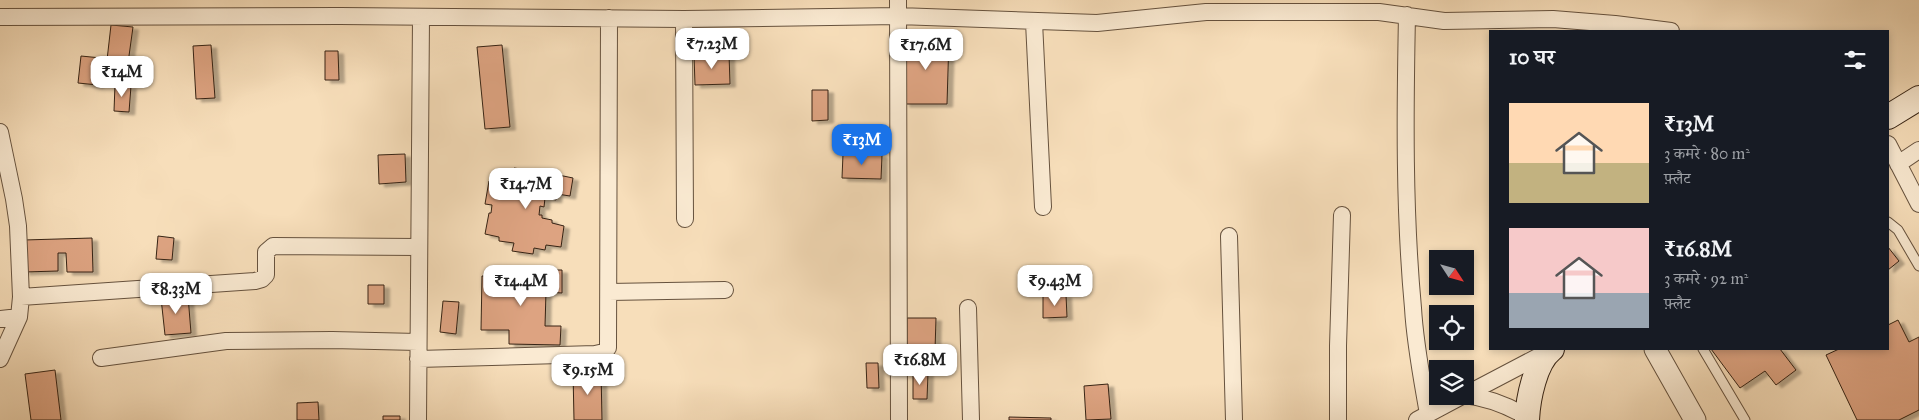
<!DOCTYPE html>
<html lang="hi">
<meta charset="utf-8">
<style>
body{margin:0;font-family:"IM FELL Great Primer","Noto Serif Devanagari",serif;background:#242831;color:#f1f3f6;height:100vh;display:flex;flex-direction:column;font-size:19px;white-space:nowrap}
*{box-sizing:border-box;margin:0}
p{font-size:16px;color:#9ea1a6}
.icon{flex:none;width:28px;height:28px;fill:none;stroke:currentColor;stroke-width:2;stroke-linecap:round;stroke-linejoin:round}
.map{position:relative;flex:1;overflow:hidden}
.side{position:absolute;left:1489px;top:30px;width:400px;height:320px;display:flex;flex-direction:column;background:#171b24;border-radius:0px;box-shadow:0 2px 8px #0003}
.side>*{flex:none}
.needle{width:32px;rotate:126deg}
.fabs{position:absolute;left:1429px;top:250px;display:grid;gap:10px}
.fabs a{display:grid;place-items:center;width:45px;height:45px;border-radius:0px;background:#171b24;box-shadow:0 2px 8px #0003;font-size:25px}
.price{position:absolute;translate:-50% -42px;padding:0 11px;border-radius:10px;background:#fff;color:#222;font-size:16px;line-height:32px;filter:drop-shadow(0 1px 2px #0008)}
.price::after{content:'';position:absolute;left:50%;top:30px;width:15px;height:11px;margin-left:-8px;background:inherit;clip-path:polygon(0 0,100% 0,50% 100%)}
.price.current{background:#1a73e8;color:#fff}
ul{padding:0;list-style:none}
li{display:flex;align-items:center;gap:15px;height:125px;padding:0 20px}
li span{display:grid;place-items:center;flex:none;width:140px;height:100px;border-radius:0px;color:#555}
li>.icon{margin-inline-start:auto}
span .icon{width:60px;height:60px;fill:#fffc;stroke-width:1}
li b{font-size:21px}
h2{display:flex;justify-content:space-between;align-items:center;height:60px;padding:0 20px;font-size:21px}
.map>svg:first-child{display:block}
.building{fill:#dda381;stroke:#362314;filter:url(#shadow)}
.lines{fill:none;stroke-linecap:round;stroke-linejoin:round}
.service-casing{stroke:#66523e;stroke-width:11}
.minor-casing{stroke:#66523e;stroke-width:18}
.tertiary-casing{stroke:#66523e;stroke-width:23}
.secondary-casing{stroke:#362314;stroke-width:26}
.service{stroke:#faead2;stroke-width:9}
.minor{stroke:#faead2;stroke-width:16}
.tertiary{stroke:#faead2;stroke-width:21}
.secondary{stroke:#faead2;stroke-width:24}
</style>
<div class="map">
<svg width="1919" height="420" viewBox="0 0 1919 420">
<defs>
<filter id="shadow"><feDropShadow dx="5.5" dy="3" stdDeviation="1" flood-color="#0004"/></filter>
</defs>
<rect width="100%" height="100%" fill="#f7deba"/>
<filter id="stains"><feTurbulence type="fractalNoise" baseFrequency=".004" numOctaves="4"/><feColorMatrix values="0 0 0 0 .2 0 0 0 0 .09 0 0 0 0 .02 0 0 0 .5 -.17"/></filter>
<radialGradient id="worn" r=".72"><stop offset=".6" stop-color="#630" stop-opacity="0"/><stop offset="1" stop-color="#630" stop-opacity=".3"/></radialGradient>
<path class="building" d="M111,25L133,27L128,63L107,60Z
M905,37L949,38L947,104H904Z
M211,45L215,98L196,99L193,46Z
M502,45L510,127L485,129L477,47Z
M325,51H338L339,80H325Z
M729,54L730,84L695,85L694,55Z
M81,56L101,58L98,85L78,83Z
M115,85L131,86L129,112L114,111Z
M812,90H828V120L812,121Z
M405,154L406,182L379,184L378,155Z
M843,154L882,155L881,179L842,178Z
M514,168L540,172L539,176L543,177L544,172L573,178L570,196L557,194L556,200L545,198L544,207L540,206L539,215H542V218L552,220V223L564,226L561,247L546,245L545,250L534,248L533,254L512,251L514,243L499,241V237L485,234L489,213H491L492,205L485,204L489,181L511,185Z
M158,236L174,238L172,260L156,259Z
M92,238L93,272H67L66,253H58V271L24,272V240Z
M1888,247L1899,261L1888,270Z
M517,270H562V293L546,292L545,326H561L560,345L509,344V330H481L482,276H492V279H510V290H517Z
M368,285H384V304H368Z
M1066,295L1067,317L1043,318V296Z
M188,296L191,333L165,335L161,298Z
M443,301L459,302L456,334L440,332Z
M907,318H936L935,350H907Z
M1898,320L1909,342L1919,337V410L1899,420H1857L1826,355L1839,349H1888V325Z
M1711,349H1780L1796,370L1776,385L1765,371L1740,388Z
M866,363H878L879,388H867Z
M55,370L61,420H31L25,374Z
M601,371L602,420H574L573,372Z
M913,373H928L927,399H913Z
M1108,384L1111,419L1086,420L1084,386Z
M318,402L319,420H297V403Z
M383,416H400V420H383Z
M1009,417L1051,418V420H1009Z"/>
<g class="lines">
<defs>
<path id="service" d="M1888,222L1898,230L1919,266
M1703,349L1745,420"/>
<path id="minor" d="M898,0L899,420
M1407,15C1405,113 1404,211 1413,308C1415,344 1422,379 1428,414
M0,17L340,16L684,19L898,16L1097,23L1206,12H1379L1444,21L1553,19L1615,24L1671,31
M684,19L685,219
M1034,22L1043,207
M0,132L14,199L18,226L21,297L19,317L0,359
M1888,144L1919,204
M1898,164L1919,150
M1229,236L1234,420
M609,292L725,290
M21,297L255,281L262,279L266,275V252L273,246L418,247
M968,308L971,420
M0,319L19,317
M101,358L226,341L332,340L418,342
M418,359L595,354L604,352L608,348L609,18
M1465,395L1547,352
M1465,395C1489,398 1507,405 1527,417
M418,420L421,17
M1338,420V346L1342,215
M1417,420L1462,396"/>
<path id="tertiary" d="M1655,349L1695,420"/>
<path id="secondary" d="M1888,117L1919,98
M1527,420C1528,399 1535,362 1552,349"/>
</defs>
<use href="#service" class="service-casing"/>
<use href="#minor" class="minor-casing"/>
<use href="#tertiary" class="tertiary-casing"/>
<use href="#secondary" class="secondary-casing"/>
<use href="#service" class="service"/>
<use href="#minor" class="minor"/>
<use href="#tertiary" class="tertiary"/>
<use href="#secondary" class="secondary"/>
</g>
<rect width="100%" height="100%" filter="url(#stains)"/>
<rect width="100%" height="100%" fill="url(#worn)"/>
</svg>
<div class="fabs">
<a><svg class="needle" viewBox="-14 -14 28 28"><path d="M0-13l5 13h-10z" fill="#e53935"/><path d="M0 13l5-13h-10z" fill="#9ea1a6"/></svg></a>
<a><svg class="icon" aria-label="locate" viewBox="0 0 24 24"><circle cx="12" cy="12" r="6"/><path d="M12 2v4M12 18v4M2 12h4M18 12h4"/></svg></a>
<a><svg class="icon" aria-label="layers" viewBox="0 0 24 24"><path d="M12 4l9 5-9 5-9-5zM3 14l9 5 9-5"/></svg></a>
</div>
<b class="price" style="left:712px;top:70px">₹7.23M</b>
<b class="price" style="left:926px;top:71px">₹17.6M</b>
<b class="price" style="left:122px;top:98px">₹14M</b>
<b class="price current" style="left:862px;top:166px">₹13M</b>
<b class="price" style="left:526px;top:210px">₹14.7M</b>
<b class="price" style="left:521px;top:307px">₹14.4M</b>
<b class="price" style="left:1055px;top:307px">₹9.43M</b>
<b class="price" style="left:176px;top:315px">₹8.33M</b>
<b class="price" style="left:920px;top:386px">₹16.8M</b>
<b class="price" style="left:588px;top:396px">₹9.15M</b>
<section class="side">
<h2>10 घर<svg class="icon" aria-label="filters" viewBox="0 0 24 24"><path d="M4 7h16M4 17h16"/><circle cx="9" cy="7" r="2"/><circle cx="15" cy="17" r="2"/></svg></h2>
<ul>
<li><span style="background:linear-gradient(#ffd9b3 60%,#c2b280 0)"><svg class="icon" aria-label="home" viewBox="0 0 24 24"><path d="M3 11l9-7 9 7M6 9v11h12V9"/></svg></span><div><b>₹13M</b><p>3 कमरे · 80 m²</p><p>फ़्लैट</p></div></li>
<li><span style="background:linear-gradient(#f6c9c9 65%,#9aa5b1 0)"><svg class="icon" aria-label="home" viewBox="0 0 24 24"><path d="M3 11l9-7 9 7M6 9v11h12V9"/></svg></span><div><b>₹16.8M</b><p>3 कमरे · 92 m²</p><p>फ़्लैट</p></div></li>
</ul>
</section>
</div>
